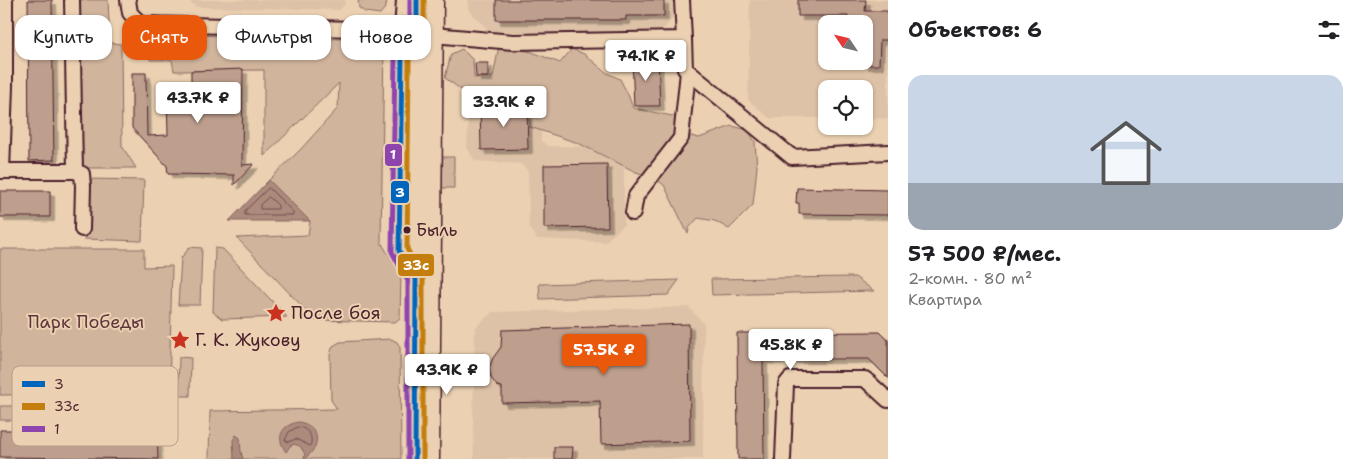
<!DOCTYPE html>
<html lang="ru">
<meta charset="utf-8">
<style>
body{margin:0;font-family:"Shantell Sans",sans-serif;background:#f2f2f2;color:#202124;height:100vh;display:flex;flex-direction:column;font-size:19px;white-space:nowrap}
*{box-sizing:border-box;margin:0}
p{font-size:16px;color:#757577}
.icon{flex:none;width:28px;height:28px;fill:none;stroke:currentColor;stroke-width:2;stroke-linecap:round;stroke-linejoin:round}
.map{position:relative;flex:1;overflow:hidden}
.drawer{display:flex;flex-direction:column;background:#fff;width:475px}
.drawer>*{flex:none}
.guide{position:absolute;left:15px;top:15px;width:475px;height:45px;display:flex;gap:10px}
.needle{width:32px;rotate:305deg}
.buttons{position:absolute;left:818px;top:15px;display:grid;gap:10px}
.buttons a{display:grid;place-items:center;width:55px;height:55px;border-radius:10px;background:#fff;box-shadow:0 1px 4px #0004;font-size:25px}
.price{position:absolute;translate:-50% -42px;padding:0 11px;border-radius:5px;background:#fff;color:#222;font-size:16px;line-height:32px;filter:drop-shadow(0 1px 2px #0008)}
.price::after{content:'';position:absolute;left:50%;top:30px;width:15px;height:11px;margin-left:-8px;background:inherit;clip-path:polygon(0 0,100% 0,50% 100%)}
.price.current{background:#ea580c;color:#fff}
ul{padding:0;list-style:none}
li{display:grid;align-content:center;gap:10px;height:265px;padding:0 20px}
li+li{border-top:1px solid #e0e0e0}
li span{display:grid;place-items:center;height:155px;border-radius:15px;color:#555}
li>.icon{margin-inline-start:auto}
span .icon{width:90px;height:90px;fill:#fffc;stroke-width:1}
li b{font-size:21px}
h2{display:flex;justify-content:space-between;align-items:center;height:60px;padding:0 20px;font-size:21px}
.tag{padding:0 18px;border-radius:15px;background:#fff;box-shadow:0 1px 4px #0004;font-size:18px;line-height:45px}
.tag.current{background:#ea580c;color:#fff}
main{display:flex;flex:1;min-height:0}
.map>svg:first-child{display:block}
.built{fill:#dec2a7;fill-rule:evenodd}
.green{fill:#d0b49c;stroke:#8d6a64}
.water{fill:#ac8b7d;stroke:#85605c}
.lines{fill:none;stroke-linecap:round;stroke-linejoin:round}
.shore{stroke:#714a4c;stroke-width:1}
.building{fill:#be9f8d;stroke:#4a1f2b;filter:url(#shadow)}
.minor-casing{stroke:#4a1f2b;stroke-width:18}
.major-casing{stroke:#4a1f2b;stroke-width:21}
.minor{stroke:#ebd1b2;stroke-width:14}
.major{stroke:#ebd1b2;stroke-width:18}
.bus-1-casing{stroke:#ebd1b2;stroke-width:9}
.bus-2-casing{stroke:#ebd1b2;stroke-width:9}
.bus-3-casing{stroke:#ebd1b2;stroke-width:9}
.bus-1{stroke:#0065bd;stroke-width:5}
.bus-2{stroke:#c37e0d;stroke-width:5}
.bus-3{stroke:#8e44ad;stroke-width:5}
.bus-dot{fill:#4a1f2b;stroke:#ebd1b2;stroke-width:2}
.labels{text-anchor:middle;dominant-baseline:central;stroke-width:4;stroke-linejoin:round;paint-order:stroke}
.bus-label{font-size:17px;fill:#4a1f2b;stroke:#ebd1b2;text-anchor:start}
.poi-label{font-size:18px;fill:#4a1f2b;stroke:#ebd1b2;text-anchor:start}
.park-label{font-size:18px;fill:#5e353c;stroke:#ebd1b2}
.key{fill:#ebd1b2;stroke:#bb9c8a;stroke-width:1}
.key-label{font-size:14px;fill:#4a1f2b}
.line-badge{stroke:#ebd1b2;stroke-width:2}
.badge-label{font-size:14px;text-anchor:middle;font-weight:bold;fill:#fff}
</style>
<main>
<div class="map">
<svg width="888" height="459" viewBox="0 0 888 459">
<defs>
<filter id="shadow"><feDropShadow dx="4.5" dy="4.5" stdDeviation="0" flood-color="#0004"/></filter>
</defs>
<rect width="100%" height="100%" fill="#ebd1b2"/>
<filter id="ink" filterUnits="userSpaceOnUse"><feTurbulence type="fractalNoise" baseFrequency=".02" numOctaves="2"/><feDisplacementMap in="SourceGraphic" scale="10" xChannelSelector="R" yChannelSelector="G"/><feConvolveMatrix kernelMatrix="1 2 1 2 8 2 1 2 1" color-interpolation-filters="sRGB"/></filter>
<g filter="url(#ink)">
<path class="built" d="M190,0H345V4L340,10L196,7L190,2Z
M468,0H673V18L660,33L490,32L468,9Z
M750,0H888V119L864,118V89H826V118H769L748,100ZM826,24H864V61H826Z
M483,93L542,105L541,141L548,146L609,147L624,158V225L605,242L537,239L529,227L528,171L521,164L475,161L467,148L469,105Z
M689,307L704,324L703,459H474L473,422L475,328L492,312Z"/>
<path class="green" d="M77,0H108L110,43L121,44L122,146L136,168H81Z
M358,0H387L386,7L380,14L365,12L359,8Z
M150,34L380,40L384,44L381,242L401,276L400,318L395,322L315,320L237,238L308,235L310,221L269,180L301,149L338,108L339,83L264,156V70L174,71L172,60H150Z
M499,46L532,52L560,63L572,49L584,54L607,73L620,79L629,97L633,108L677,117L676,132L699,138L732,126L748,130L755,142L757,167L753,205L729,229L715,221L698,218L689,228L688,234L664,185L654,178L636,172L578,143L530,127L528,103L478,102L445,78L451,54L462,49L473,60L474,78L493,77Z
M442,157H454V188H442Z
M87,179L144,180L142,241L84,239Z
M190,247L202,248L200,305H178L181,258Z
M215,248L223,249L287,317L222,319L213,312Z
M0,249H144V267L172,266L169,394L0,395Z
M855,277L874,291L712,295L711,279Z
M679,280L668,295L540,299L539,284Z
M391,339L397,342L400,347L401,459H209L210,411L337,409L331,400L330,354L333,346L340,342Z
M179,357L191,358L190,396H178Z
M164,405V423L0,420V406Z"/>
<path class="water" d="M269,180L310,221H229Z
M298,422C321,425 322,447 304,459L305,454L300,446L294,444L290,446L286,452C276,438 280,426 298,422Z
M236,435L240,438L241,452L243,459H234L233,440Z"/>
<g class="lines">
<path class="shore" d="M269,188L293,212V215H245V211Z
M269,197L278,205V209H260V205Z
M298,427C308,428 314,437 310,446L296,439L288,442L285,440L289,432Z"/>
</g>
<path class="building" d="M28,0H52L54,160L29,161Z
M496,0H664V16H626V20H496Z
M798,0H866L865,11H888V40H880L879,65H864V24H848V16H798Z
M658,57L660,106H634L632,58Z
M475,63H488V77H476Z
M243,69L242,165L254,164L234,185V175L168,174L167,166L132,128V73H146L147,136L168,135L167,90L191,89V71Z
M527,105L528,149L481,150L480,106Z
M607,164L608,227L544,228V165Z
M797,188L888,190V215L799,214V203H796Z
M0,191H50V217H0Z
M689,324L690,441L601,444L600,401L502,403V387L497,386L491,378L489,368L493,358L501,347L502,330Z
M880,332L888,340V378L869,359H763L764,459H738L737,333Z
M0,430H157L158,459L0,457Z
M554,447H573L572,459H554Z"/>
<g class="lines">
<defs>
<path id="minor" d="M128,0L130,13L141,24L402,30L433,35L513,42L684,39L685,69L792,157L888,152
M404,0L402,30L399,251L416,279
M682,0L684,39
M0,171H75L72,0
M2,171L5,86V0
M75,171L82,174L83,186L82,229
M633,213L636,196L681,138L688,72
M783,459L786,384L790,379H865L888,400"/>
<path id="major" d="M415,459L417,0
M430,459L434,0"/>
</defs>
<use href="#minor" class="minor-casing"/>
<use href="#major" class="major-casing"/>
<use href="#minor" class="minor"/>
<use href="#major" class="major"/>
<defs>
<path id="bus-1" d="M415,459L416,279L399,251L402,58L417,32V0"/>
<path id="bus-2" d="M423,459V278L407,249L409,60L424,34V0"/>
<path id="bus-3" d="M408,459V281L392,252L395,57L410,30V0"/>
</defs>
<use href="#bus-1" class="bus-1-casing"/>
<use href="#bus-2" class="bus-2-casing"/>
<use href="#bus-3" class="bus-3-casing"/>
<use href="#bus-1" class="bus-1"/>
<use href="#bus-2" class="bus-2"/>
<use href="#bus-3" class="bus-3"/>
</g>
</g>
<defs>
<symbol id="sight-bare" viewBox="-9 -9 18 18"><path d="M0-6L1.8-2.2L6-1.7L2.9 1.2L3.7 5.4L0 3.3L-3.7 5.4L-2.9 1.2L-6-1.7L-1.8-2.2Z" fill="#c8321e" stroke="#ebd1b2" stroke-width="2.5" paint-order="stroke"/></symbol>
</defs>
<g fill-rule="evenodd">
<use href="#sight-bare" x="262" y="299" width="28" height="28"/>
<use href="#sight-bare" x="166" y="326" width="28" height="28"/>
</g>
<circle class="bus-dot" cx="407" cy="230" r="4.5"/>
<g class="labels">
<g class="bus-label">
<text x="416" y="230">Быль</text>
</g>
<g class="poi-label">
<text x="291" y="313">После боя</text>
<text x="195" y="340">Г. К. Жукову</text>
</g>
<g class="park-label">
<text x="86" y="322">Парк Победы</text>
</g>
</g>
<rect x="12" y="366" width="166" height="80" rx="8" class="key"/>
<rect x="22" y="381" width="23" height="6" fill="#0065bd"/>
<rect x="22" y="403" width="23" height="7" fill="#c37e0d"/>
<rect x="22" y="426" width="23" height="6" fill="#8e44ad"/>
<g class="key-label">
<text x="54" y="389">3</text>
<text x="54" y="411">33с</text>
<text x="54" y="434">1</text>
</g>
<g class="line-badge">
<rect x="384" y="143" width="19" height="24" rx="5" fill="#8e44ad"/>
<rect x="390" y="180" width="20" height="24" rx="5" fill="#0065bd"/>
<rect x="397" y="253" width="38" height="24" rx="5" fill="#c37e0d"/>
</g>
<g class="badge-label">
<text x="393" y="159">1</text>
<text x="400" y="197">3</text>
<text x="416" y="270">33с</text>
</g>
</svg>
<div class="buttons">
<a><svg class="needle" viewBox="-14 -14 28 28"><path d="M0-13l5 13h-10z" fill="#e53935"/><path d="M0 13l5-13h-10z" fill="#757577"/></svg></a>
<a><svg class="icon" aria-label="locate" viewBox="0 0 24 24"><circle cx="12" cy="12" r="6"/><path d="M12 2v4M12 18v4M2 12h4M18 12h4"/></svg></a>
</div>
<b class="price" style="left:646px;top:82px">74.1K ₽</b>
<b class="price" style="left:198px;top:124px">43.7K ₽</b>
<b class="price" style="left:504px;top:128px">33.9K ₽</b>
<b class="price" style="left:791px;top:371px">45.8K ₽</b>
<b class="price current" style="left:604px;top:376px">57.5K ₽</b>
<b class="price" style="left:447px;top:396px">43.9K ₽</b>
<div class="guide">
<a class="tag">Купить</a>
<a class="tag current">Снять</a>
<a class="tag">Фильтры</a>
<a class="tag">Новое</a>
</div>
</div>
<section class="drawer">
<h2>Объектов: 6<svg class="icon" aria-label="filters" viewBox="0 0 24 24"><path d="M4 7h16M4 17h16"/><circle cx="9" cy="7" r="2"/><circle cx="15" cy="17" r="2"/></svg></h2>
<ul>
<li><span style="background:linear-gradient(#c9d6e8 70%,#9aa5b1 0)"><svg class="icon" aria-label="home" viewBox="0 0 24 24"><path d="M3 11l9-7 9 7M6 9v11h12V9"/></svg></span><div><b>57 500 ₽/мес.</b><p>2-комн. · 80 m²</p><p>Квартира</p></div></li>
</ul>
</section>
</main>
